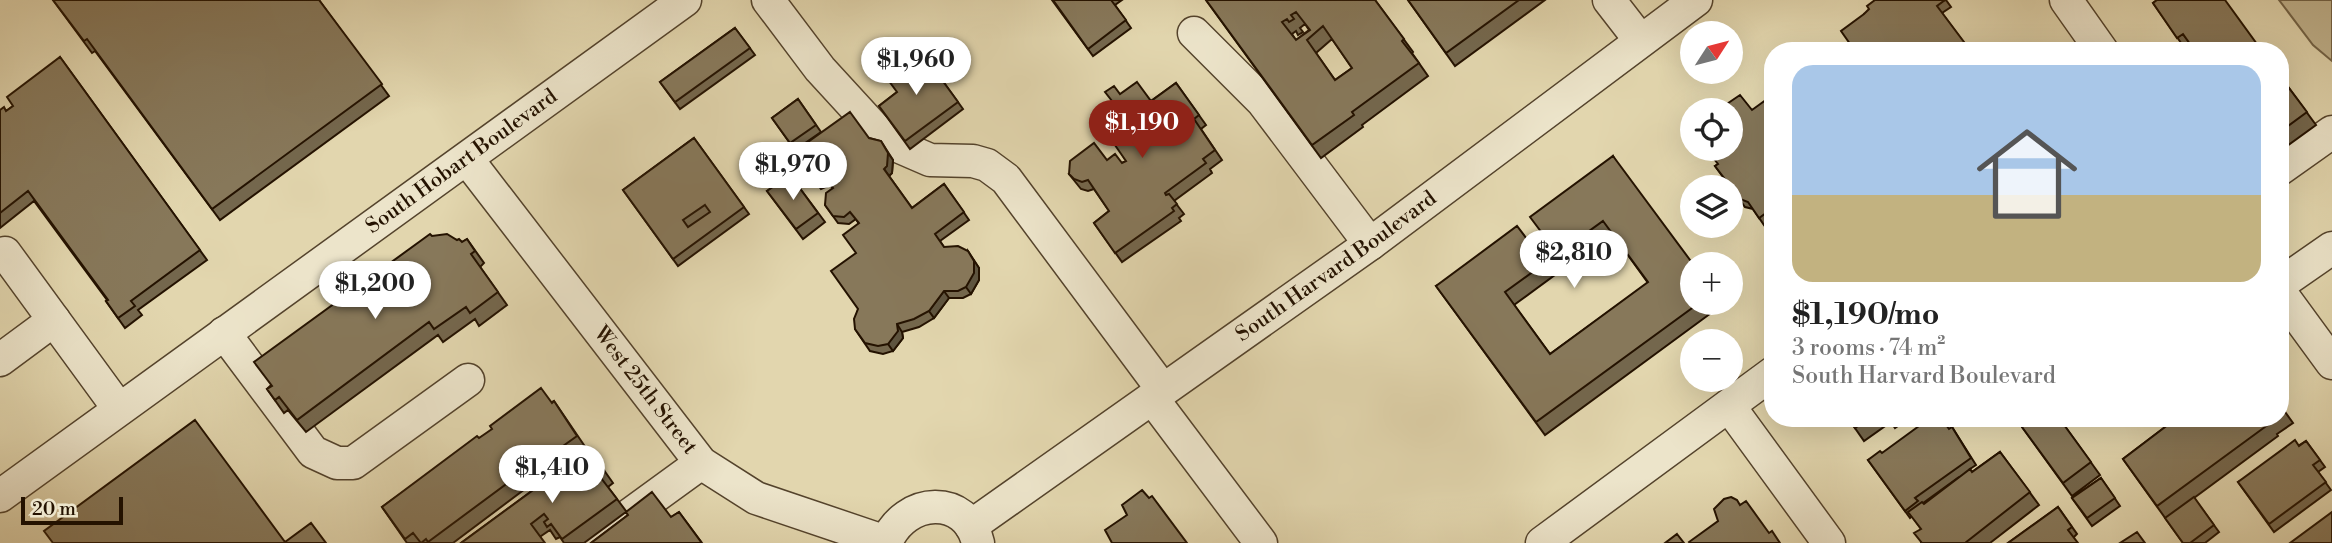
<!DOCTYPE html>
<meta charset="utf-8">
<style>
body{margin:0;font-family:"Libre Bodoni",serif;background:#f2f2f2;color:#222;height:100vh;display:flex;flex-direction:column;font-size:26px;white-space:nowrap}
*{box-sizing:border-box;margin:0}
p{font-size:23px;color:#767676}
.icon{flex:none;width:38px;height:38px;fill:none;stroke:currentColor;stroke-width:2;stroke-linecap:round;stroke-linejoin:round}
.map{position:relative;flex:1;overflow:hidden}
.sheet{position:absolute;left:1764px;top:42px;width:525px;height:385px;display:flex;flex-direction:column;background:#fff;border-radius:28px;box-shadow:0 7px 28px #0002}
.sheet>*{flex:none}
.needle{width:46px;rotate:54deg}
.tools{position:absolute;left:1680px;top:21px;display:grid;gap:14px}
.tools a{display:grid;place-items:center;width:63px;height:63px;border-radius:50%;background:#fff;box-shadow:0 7px 28px #0002;font-size:35px}
.scale{position:absolute;left:21px;bottom:18px;width:102px;box-sizing:border-box;padding-left:7px;border:4px solid #241200;border-top:0;font-size:19px;line-height:24px;white-space:nowrap;color:#241200;-webkit-text-stroke:5px #ece4ca;paint-order:stroke}
.price{position:absolute;translate:-50% -60px;padding:0 16px;border-radius:24px;background:#fff;color:#222;font-size:23px;line-height:46px;filter:drop-shadow(0 2px 4px #0008)}
.price::after{content:'';position:absolute;left:50%;top:42px;width:21px;height:16px;margin-left:-10px;background:inherit;clip-path:polygon(0 0,100% 0,50% 100%)}
.price.current{background:#8f2418;color:#fff}
ul{padding:0;list-style:none}
li{display:grid;align-content:center;gap:14px;height:371px;padding:0 28px}
li+li{border-top:2px solid #e0e0e0}
li span{display:grid;place-items:center;height:217px;border-radius:21px;color:#555}
li>.icon{margin-inline-start:auto}
span .icon{width:126px;height:126px;fill:#fffc;stroke-width:1}
li b{font-size:30px}
.map>svg:first-child{display:block}
.green{fill:#c2b590;stroke:#736448;stroke-width:2}
.lines{fill:none;stroke-linecap:round;stroke-linejoin:round}
.minor-casing{stroke:#54432c;stroke-width:35}
.minor{stroke:#ece4ca;stroke-width:32}
.wall{fill:#74674d;stroke:#241200;stroke-width:2;fill-rule:evenodd}
.shaded-wall{fill:#5e543f;stroke:#241200;stroke-width:2}
.building{fill:#87785a;stroke:#241200;stroke-width:2;fill-rule:evenodd}
.labels{text-anchor:middle;dominant-baseline:central;stroke-width:5;stroke-linejoin:round;paint-order:stroke}
.street-label{font-size:21px;fill:#241200;stroke:#ece4ca}
</style>
<div class="map">
<svg width="2332" height="543" viewBox="0 0 2332 543">
<rect width="100%" height="100%" fill="#e2d6ae"/>
<filter id="stains"><feTurbulence type="fractalNoise" baseFrequency=".00286" numOctaves="4"/><feColorMatrix values="0 0 0 0 .2 0 0 0 0 .09 0 0 0 0 .02 0 0 0 .5 -.17"/></filter>
<radialGradient id="worn" r=".72"><stop offset=".6" stop-color="#630" stop-opacity="0"/><stop offset="1" stop-color="#630" stop-opacity=".3"/></radialGradient>
<path class="green" d="M2279,0H2332V61L2313,45Z"/>
<g class="lines">
<defs>
<g id="minor">
<path d="M768,0L820,69L876,130L900,147L930,160L973,161L987,165L1006,179L1163,390"/>
<path d="M1609,0L1640,40"/>
<path d="M2066,0L2102,51"/>
<path d="M1194,33L1263,102L1370,244"/>
<path id="s1" d="M467,159L701,463L756,498L886,542"/>
<path d="M2280,169L2332,132"/>
<path d="M0,256L5,253L119,409"/>
<path d="M2280,284L2332,248"/>
<path d="M2280,292L2332,363"/>
<path d="M224,333L313,452L337,463H353L468,380"/>
<path d="M0,360L54,320"/>
<path d="M1152,398L1261,543"/>
<path d="M1729,406L1829,543"/>
<path id="s2" d="M0,496L685,0"/>
<path id="s3" d="M971,526L1370,244L1696,0"/>
<path d="M591,543L701,463"/>
<path d="M886,543C905,496 967,494 978,543"/>
<path d="M1542,543L1773,373"/>
</g>
</defs>
<use href="#minor" class="minor-casing"/>
<use href="#minor" class="minor"/>
</g>
<path class="wall" d="M53,0H319L389,96L220,220L95,51L92,53Z
M1052,0H1122L1115,5L1131,28L1093,56Z
M1206,0H1375L1413,52L1412,53L1428,76L1362,125L1363,127L1321,158ZM1305,24L1309,30L1296,40L1292,34L1296,31L1298,35L1303,32L1300,28ZM1332,39L1352,68L1335,80L1316,53Z
M1408,0H1545L1455,66Z
M1946,0L1951,7L1942,13L1970,51H1855L1864,14Z
M2157,0L2192,46L2186,50L2153,3Z
M735,28L755,55L680,109L660,82Z
M921,51L963,109L910,149L879,106L897,92Z
M60,57L207,260L138,310L142,315L125,328L106,301L107,300L34,201L0,228V110L6,111L13,106Z
M2280,76L2316,125L2280,151Z
M1176,83L1206,125L1201,129L1222,160L1210,169L1212,173L1174,201L1184,214L1179,218L1181,221L1122,262L1094,223L1109,211L1094,189L1088,191L1081,189L1069,174L1107,160L1122,163L1126,161L1102,120L1120,94L1151,101Z
M798,99L821,132L795,150L772,118Z
M1773,102V219L1764,225L1753,209L1745,207L1715,166L1718,164L1752,110Z
M694,138L749,214L678,266L623,190Z
M869,138L881,141L893,160L892,173L889,176L912,208L944,184L969,220L940,241L944,247L973,259L979,268V280L971,294L963,298H949L934,318L919,327L902,332L903,338L893,351L883,354L870,351L855,329L858,309L856,253L859,224L856,219L849,224L838,223L825,205L833,188L830,185L821,189L794,152Z
M1613,156L1692,303H1721L1722,305L1545,435L1436,286L1530,243L1542,233ZM1612,233L1648,283L1550,354L1514,305Z
M790,175L825,222L803,239L767,191Z
M432,236L457,240L462,242L467,239L484,263L480,267L507,305L479,326L475,319L443,342L438,335L306,432L288,410L284,413L267,389Z
M554,401L586,448L551,474L549,471L453,543H407L382,507L479,438Z
M2280,405L2293,423L2277,434L2278,436L2194,498L2219,532L2205,543H2183L2123,459L2177,418H2280Z
M1848,418H1909L1895,428L1891,422L1864,441Z
M2059,418L2100,475L2072,496L2022,427L2031,420Z
M1952,427L1976,465L1970,469L1972,472L2000,452L2039,505L1990,543H1921V529L1912,516L1910,518L1868,460L1882,453L1949,429ZM1959,477L1924,504L1923,503Z
M2306,441L2325,467L2318,472L2331,490L2274,532L2238,482Z
M589,449L613,483L608,487L626,511L671,517L679,512L702,543H591L628,515L626,512L584,543H564L560,537L556,539L550,530L541,536L461,543Z
M2101,478L2120,506L2092,526L2072,498Z
M2058,507L2077,534L2074,537L2008,543Z"/>
<path class="shaded-wall" d="M888,153L893,160L892,173L889,176L884,169Z
M968,251L979,268V280L971,294L966,287Z
M944,291L949,298L934,318L929,311Z
M897,324L902,332L903,338L893,351L888,344Z"/>
<path class="building" d="M53,0H319L382,84L212,209L87,39L84,41Z
M1053,0H1111L1126,20L1088,49Z
M1206,0H1375L1404,39L1402,41L1419,63L1352,112L1354,115L1312,145ZM1296,12L1310,30L1296,40L1282,22L1287,19L1289,22L1294,19L1291,15ZM1323,26L1352,68L1335,80L1307,40Z
M1408,0H1519L1446,53Z
M1875,0H1945L1937,6L1970,50L1855,51L1841,31L1864,14L1869,9L1867,6Z
M2157,0H2225L2262,51H2195L2183,34L2177,38L2153,3Z
M735,28L750,48L675,102L660,82Z
M921,51L958,102L905,141L879,106L897,92L886,77Z
M60,57L200,250L131,301L135,306L118,318L106,301L108,300L28,191L0,213V110L4,107L6,111L13,106L7,97Z
M2280,76L2307,112L2280,132Z
M1137,82L1151,101L1176,83L1199,115L1194,119L1215,150L1203,159L1206,163L1165,193L1166,195L1169,194L1177,204L1172,208L1174,211L1115,253L1094,223L1109,211L1088,180L1082,182L1074,179L1069,174L1070,161L1094,143L1107,160L1115,154L1122,163L1126,161L1099,122L1102,120L1096,112L1112,101L1105,92L1114,86L1120,94Z
M1740,95L1752,110L1770,97L1773,102V208L1759,218L1748,202L1740,199L1715,166L1718,164L1706,149H1731V110H1718Z
M798,99L816,125L790,143L772,118Z
M850,112L869,138L881,141L888,153L887,166L884,169L912,208L944,184L964,212L935,234L944,247L958,246L968,251L974,261V273L966,287L958,291H944L929,311L914,319L897,324L898,331L888,344L878,346L865,343L855,329L854,319L858,309L831,271L856,253L843,235L859,223L850,212L844,217L833,216L825,205L826,193L833,188L825,177L816,181L794,152Z
M694,138L744,207L673,259L623,190ZM705,205L710,212L688,227L683,220Z
M1613,156L1693,264L1692,303H1699L1536,422L1436,286L1517,226L1530,243L1542,233L1530,217ZM1603,221L1648,282L1550,354L1505,292Z
M790,175L818,213L796,229L767,191Z
M430,234L432,236L447,234L457,240L459,239L462,242L467,239L475,251L471,254L498,292L470,313L466,307L434,329L429,322L297,420L279,397L275,400L267,389L272,386L254,362Z
M541,388L552,403L554,401L577,436L542,461L540,459L428,542L426,539L421,543L413,533L405,539L382,507L477,436L479,438L492,429L490,426Z
M1848,418H1869L1855,428Z
M1930,418H1941L1949,429L1952,427L1971,458L1915,498L1918,501L1905,511L1868,460L1880,451L1882,453Z
M2034,418H2059L2091,462L2063,483L2022,427Z
M2177,418H2272L2268,422L2269,424L2157,506L2123,459Z
M195,420L285,542L311,523L326,543H53L44,531Z
M2295,440L2299,446L2306,441L2320,460L2313,465L2326,482L2269,524L2238,482Z
M589,449L604,470L598,474L617,499L562,539L551,524L547,527L544,522L548,519L544,514L531,524L545,543H461Z
M2000,452L2030,492L1965,543H1922L1914,533L1921,529L1908,512L1922,502L1924,504L1970,469L1972,472Z
M2101,478L2115,498L2087,518L2072,498Z
M1142,490L1149,498L1152,496L1187,543H1112L1105,530L1127,515L1122,505Z
M652,492L671,517L679,512L701,542L700,543H591L628,515L626,512Z
M1731,497L1737,500L1740,505L1746,501L1769,533L1772,531L1780,543H1690L1689,542L1718,521L1714,509L1724,499Z
M2194,497L2214,525L2190,543H2183L2165,518Z
M2058,507L2072,527L2068,530L2078,543H2008Z
M2332,512V543H2290Z
M2137,532L2145,543H2120Z
M1677,534L1684,543H1665Z"/>
<g class="labels">
<g class="street-label">
<text stroke="none"><textPath href="#s2" startOffset="570">South Hobart Boulevard</textPath></text>
<text stroke="none"><textPath href="#s3" startOffset="448">South Harvard Boulevard</textPath></text>
<text stroke="none"><textPath href="#s1" startOffset="292">West 25th Street</textPath></text>
</g>
</g>
<rect width="100%" height="100%" filter="url(#stains)"/>
<rect width="100%" height="100%" fill="url(#worn)"/>
</svg>
<div class="tools">
<a><svg class="needle" viewBox="-14 -14 28 28"><path d="M0-13l5 13h-10z" fill="#e53935"/><path d="M0 13l5-13h-10z" fill="#767676"/></svg></a>
<a><svg class="icon" aria-label="locate" viewBox="0 0 24 24"><circle cx="12" cy="12" r="6"/><path d="M12 2v4M12 18v4M2 12h4M18 12h4"/></svg></a>
<a><svg class="icon" aria-label="layers" viewBox="0 0 24 24"><path d="M12 4l9 5-9 5-9-5zM3 14l9 5 9-5"/></svg></a>
<a>+</a>
<a>−</a>
</div>
<div class="scale">20 m</div>
<b class="price" style="left:916px;top:97px">$1,960</b>
<b class="price current" style="left:1142px;top:160px">$1,190</b>
<b class="price" style="left:793px;top:202px">$1,970</b>
<b class="price" style="left:1574px;top:290px">$2,810</b>
<b class="price" style="left:375px;top:321px">$1,200</b>
<b class="price" style="left:552px;top:505px">$1,410</b>
<section class="sheet">
<ul>
<li><span style="background:linear-gradient(#a9c7e8 60%,#c2b280 0)"><svg class="icon" aria-label="home" viewBox="0 0 24 24"><path d="M3 11l9-7 9 7M6 9v11h12V9"/></svg></span><div><b>$1,190/mo</b><p>3 rooms · 74 m²</p><p>South Harvard Boulevard</p></div></li>
</ul>
</section>
</div>
